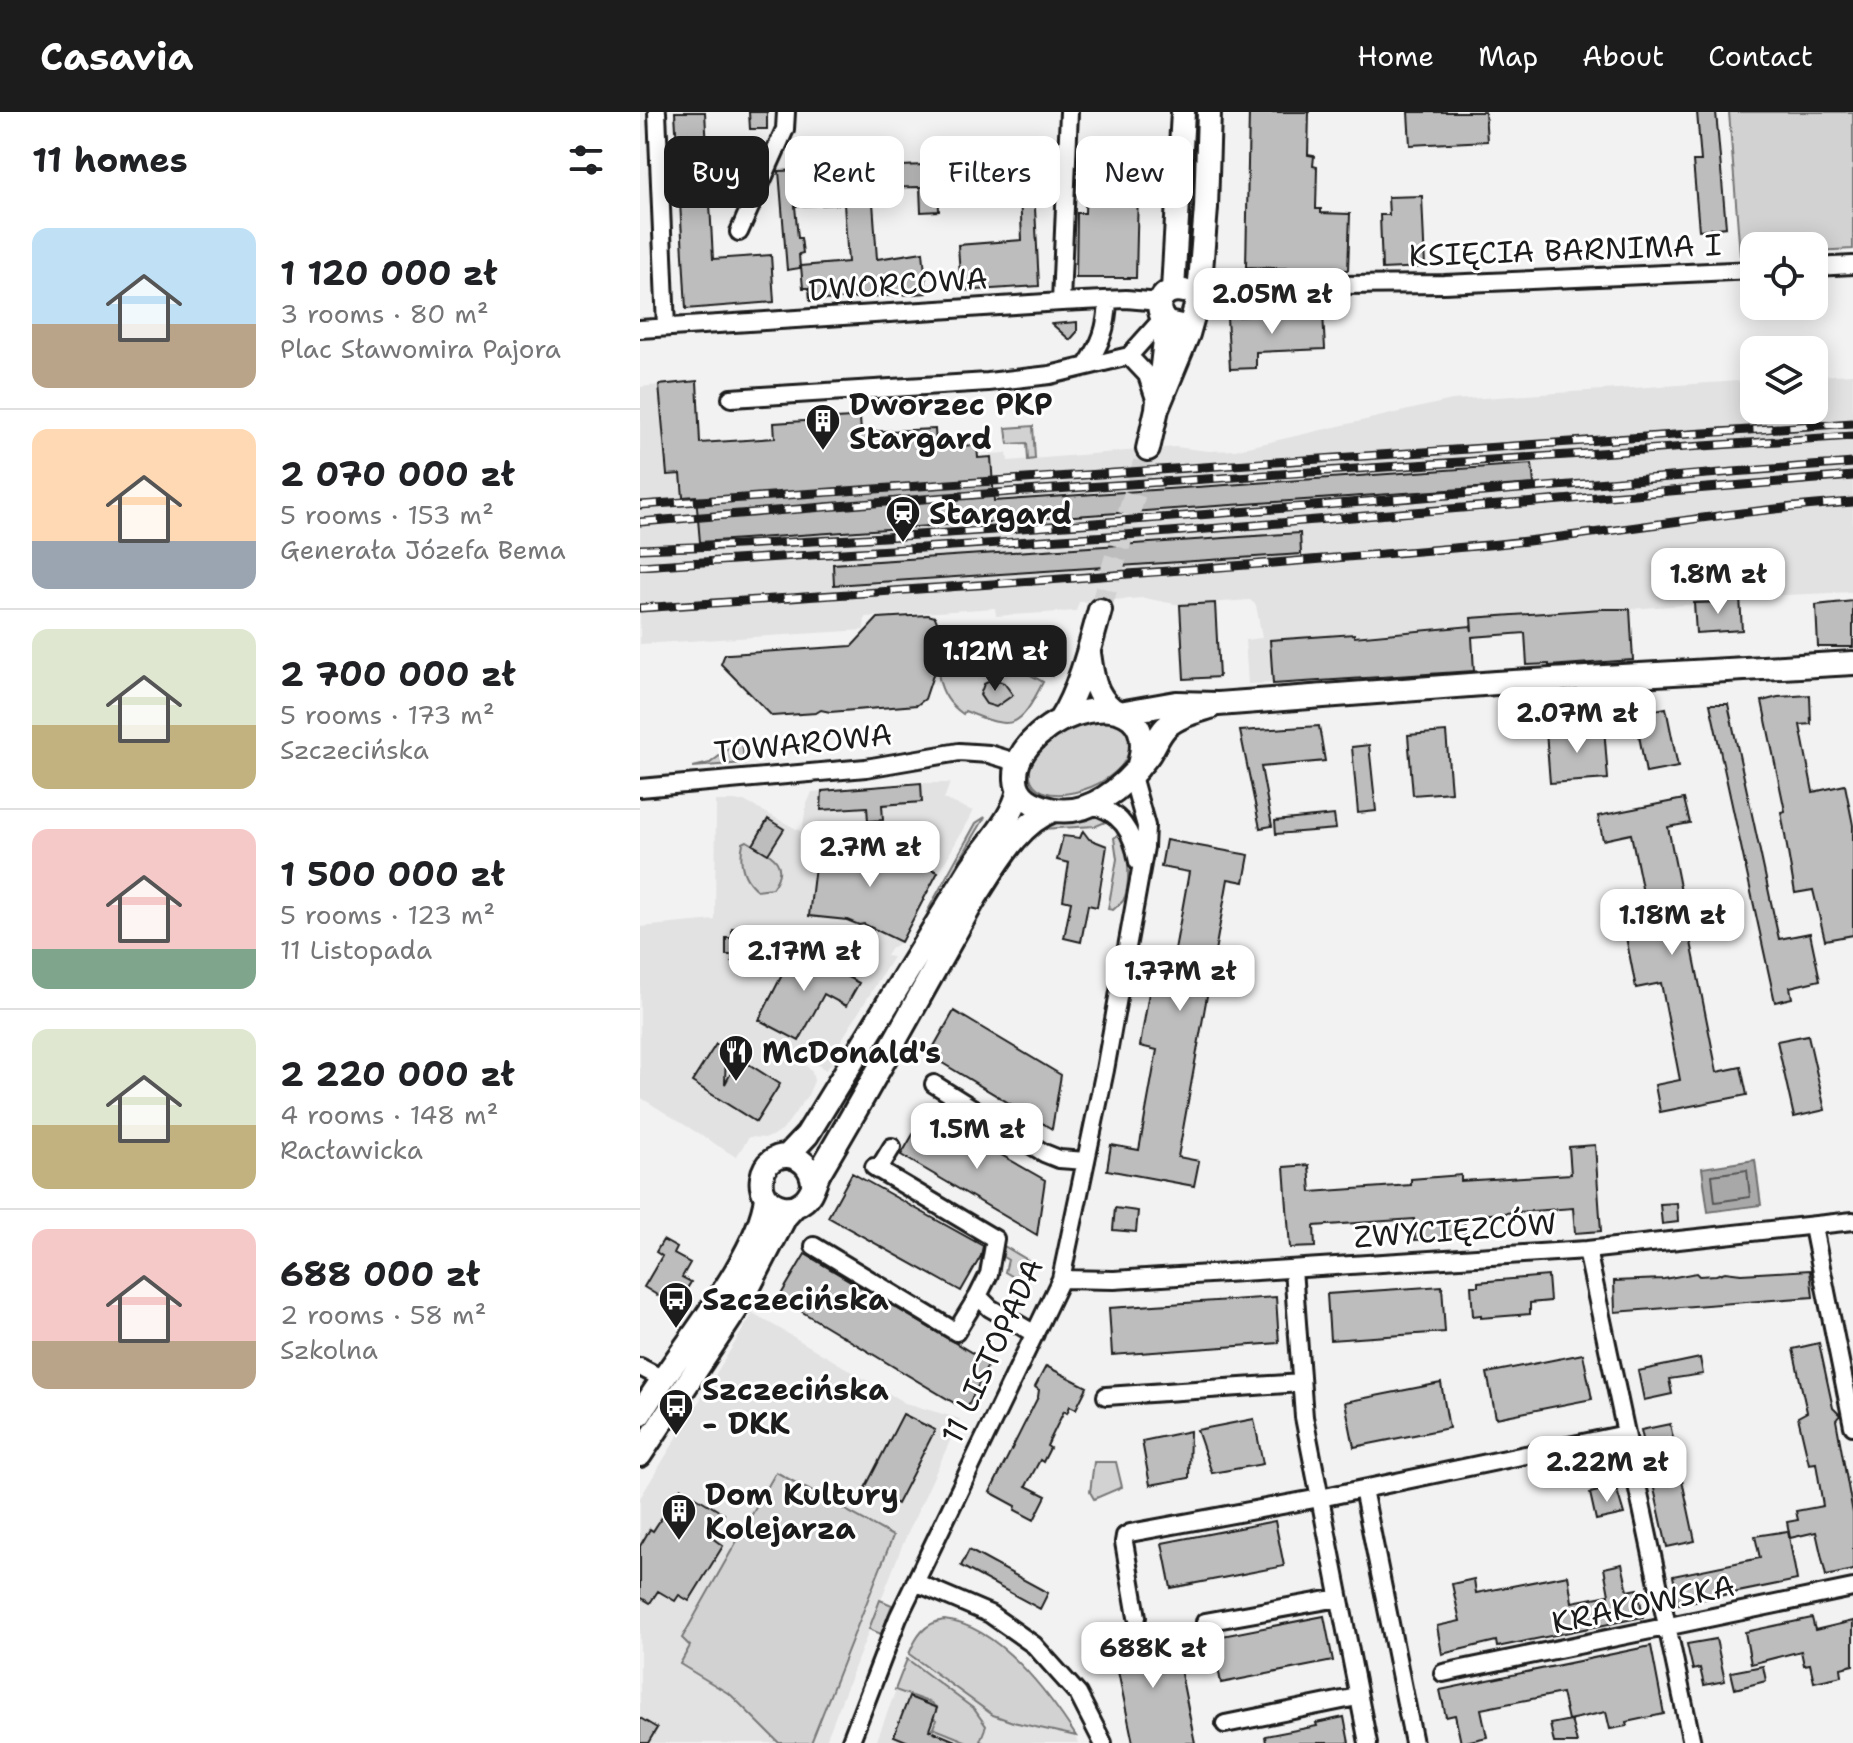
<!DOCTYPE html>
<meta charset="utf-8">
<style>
body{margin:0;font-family:"Shantell Sans",sans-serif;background:#f2f2f2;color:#202124;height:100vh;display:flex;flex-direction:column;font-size:30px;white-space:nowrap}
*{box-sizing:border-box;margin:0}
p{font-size:26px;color:#757577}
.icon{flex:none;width:44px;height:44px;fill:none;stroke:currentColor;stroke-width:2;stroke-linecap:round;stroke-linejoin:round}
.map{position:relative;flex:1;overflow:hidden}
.drawer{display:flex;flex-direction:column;background:#fff;width:640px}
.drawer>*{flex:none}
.hud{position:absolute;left:24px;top:24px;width:760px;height:72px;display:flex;gap:16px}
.controls{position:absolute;left:1100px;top:120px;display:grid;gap:16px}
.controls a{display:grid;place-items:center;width:88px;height:88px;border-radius:16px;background:#fff;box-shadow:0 4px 20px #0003;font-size:40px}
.price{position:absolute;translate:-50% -68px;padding:0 18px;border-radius:16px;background:#fff;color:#222;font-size:26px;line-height:52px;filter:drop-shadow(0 2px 4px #0008)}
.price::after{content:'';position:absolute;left:50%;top:48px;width:24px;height:18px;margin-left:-12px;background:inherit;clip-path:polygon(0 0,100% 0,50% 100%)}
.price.selected{background:#1c1c1c;color:#fff}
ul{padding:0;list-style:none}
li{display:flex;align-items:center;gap:24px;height:200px;padding:0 32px}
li+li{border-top:2px solid #e0e0e0}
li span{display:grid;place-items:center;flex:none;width:224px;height:160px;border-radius:16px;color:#555}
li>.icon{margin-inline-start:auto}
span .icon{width:96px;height:96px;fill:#fffc;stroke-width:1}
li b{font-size:34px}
h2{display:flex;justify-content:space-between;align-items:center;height:96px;padding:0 32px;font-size:34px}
.pill{padding:0 28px;border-radius:16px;background:#fff;box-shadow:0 4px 20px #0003;font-size:28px;line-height:72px}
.pill.selected{background:#1c1c1c;color:#fff}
header{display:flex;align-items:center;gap:48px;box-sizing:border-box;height:112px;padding:0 40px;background:#1c1c1c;color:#fff}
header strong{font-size:38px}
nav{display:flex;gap:44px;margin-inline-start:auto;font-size:28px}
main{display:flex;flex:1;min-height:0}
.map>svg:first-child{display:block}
.built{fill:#e2e2e2}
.green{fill:#d2d2d2;stroke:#777;stroke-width:2}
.water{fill:#a8a8a8;stroke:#707070;stroke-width:2}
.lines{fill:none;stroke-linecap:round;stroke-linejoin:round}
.shore{stroke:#545454;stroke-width:2}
.building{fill:#bdbdbd;stroke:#1c1c1c;stroke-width:2}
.secondary-tunnel{stroke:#d2d2d2;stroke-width:22;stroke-dasharray:22 11;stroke-linecap:butt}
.street-casing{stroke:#1c1c1c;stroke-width:22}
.secondary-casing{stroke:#1c1c1c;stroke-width:28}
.street{stroke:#fff;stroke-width:16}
.secondary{stroke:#fff;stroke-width:22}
.rail-casing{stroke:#1c1c1c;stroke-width:9}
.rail{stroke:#fff;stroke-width:6;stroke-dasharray:18;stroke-linecap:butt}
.labels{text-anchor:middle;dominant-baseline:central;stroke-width:6;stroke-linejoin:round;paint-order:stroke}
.street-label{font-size:30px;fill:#1c1c1c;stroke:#fff}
.poi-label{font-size:30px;font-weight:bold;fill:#1c1c1c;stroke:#fff;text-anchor:start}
</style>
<header>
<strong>Casavia</strong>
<nav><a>Home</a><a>Map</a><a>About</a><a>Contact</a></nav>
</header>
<main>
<section class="drawer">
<h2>11 homes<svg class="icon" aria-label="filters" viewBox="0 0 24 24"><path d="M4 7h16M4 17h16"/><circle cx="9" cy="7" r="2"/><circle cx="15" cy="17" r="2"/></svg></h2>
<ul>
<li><span style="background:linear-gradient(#bfe0f5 60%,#b9a48a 0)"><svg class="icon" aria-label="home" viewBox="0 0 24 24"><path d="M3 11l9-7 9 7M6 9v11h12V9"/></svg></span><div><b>1 120 000 zł</b><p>3 rooms · 80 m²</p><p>Plac Sławomira Pajora</p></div></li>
<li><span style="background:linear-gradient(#ffd9b3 70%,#9aa5b1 0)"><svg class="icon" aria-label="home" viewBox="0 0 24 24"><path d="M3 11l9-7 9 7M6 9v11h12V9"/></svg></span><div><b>2 070 000 zł</b><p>5 rooms · 153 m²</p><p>Generała Józefa Bema</p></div></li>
<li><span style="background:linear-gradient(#dfe7d0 60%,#c2b280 0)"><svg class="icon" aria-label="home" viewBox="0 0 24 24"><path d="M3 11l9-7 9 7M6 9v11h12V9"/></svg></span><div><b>2 700 000 zł</b><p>5 rooms · 173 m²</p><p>Szczecińska</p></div></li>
<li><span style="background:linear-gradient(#f6c9c9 75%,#7fa58c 0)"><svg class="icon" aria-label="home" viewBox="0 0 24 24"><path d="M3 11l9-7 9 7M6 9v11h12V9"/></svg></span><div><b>1 500 000 zł</b><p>5 rooms · 123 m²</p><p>11 Listopada</p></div></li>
<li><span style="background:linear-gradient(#dfe7d0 60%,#c2b280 0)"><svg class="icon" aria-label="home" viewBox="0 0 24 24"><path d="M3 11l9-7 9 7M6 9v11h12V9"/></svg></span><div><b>2 220 000 zł</b><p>4 rooms · 148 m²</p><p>Racławicka</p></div></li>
<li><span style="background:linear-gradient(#f6c9c9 70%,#b9a48a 0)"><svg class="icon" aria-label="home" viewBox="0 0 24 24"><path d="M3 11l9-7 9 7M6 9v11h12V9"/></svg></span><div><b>688 000 zł</b><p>2 rooms · 58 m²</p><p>Szkolna</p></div></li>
</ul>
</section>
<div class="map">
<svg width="1213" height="1631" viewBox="0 0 1213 1631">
<rect width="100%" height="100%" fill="#f2f2f2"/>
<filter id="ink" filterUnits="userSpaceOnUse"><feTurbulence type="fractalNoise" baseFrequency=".0125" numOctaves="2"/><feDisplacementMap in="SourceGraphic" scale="16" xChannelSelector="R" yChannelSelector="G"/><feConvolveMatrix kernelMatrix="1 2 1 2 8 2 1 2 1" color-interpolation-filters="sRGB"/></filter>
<g filter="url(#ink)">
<path class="built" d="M1213,262V480L1100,485L1085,487V490L990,497L832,506L831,515L796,519L631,528L633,571L608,572L605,528L622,526L616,493L610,488L540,493L504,486L439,490L436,499L356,504L355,496L225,505L224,518L0,532V275L58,269L61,331L134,326V314L138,311L216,306L220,309L221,320L278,317L281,350L350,345V342L367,341L368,349L535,335L569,339L595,338L812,288L1114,268V298H1174V264Z
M281,671H310L304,687L333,699L261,830L251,836L246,844L253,845L191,945L192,951L186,958L168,947L164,951L172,960L174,969L168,983L142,1019L127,1026L109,1025L96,1045L0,985V815L75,808L76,689H104L162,720L166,694L172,680Z
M113,1201L265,1291L320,1307L262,1434L185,1631H0V1386Z
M304,1508L323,1512L367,1541L406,1581L439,1631H236L273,1532L285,1515Z"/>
<path class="green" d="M1089,0H1213V137L1174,139V134H1114V142L1100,143Z
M393,314L395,347L388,348L387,331L368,332L366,316Z
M401,520C426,526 420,546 412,564L392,555L389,562L403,570C379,617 374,619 325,599L323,602C310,593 302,582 299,566C298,559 296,548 299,541C310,519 378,521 401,520Z
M466,609C477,610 487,616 489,627C499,674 382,709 390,654C407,626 433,611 466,609Z
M102,627L104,651L53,655L70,651Z
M450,704L460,705L468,709L456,714L400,717L415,710Z
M345,705L289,801L287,800L336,711Z
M482,720C489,734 491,775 483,789C480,792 476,795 473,798L468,797L477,747L474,726Z
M107,729C127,741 152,749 132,776L117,778C102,766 99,749 103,731Z
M364,1134L391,1150L388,1168L384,1171L365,1160L368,1148L363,1145Z
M454,1350H476L482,1375L454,1387L450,1380Z
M136,1360L253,1424L171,1631H139L91,1583L40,1552L50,1534L42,1526Z
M240,1488L252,1493L241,1522L229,1517Z
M304,1508C358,1513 409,1582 436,1624L373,1610L353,1603L269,1542C276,1525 284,1511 304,1508Z
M267,1547L334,1597L346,1614L340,1629L344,1631H330L293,1616L296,1608L293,1606L297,1596L291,1591L255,1578Z"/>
<path class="water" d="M1115,1048L1121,1093L1068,1100L1062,1056Z"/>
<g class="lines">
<path class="shore" d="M1107,1058L1110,1085L1075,1090L1072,1063Z"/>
</g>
<path class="building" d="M35,0H65L73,147L131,143L134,190L46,197Z
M109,0H127V17H110Z
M609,0H669L668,43L674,44L673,54L677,55L676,97H681V101L710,102L708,158L606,155Z
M768,0H845L847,29L770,33Z
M1057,0H1076L1086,115L1059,118L1053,49H1061Z
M447,31L499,33L496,166H436L437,101H445Z
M358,50L359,68L298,71L299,99L281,100L280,75L232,76L237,147L283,140L287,181L170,189L169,176H163L161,154L208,150L204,92L155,94L158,126H161L163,141L159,142L160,156L147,158L139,59Z
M379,57H393L399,174L321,179L318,133L382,128Z
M782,84L785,155L742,157L740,103H749L748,85Z
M683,201L685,237L616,240V256L590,257L587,205Z
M437,210V220L430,228L412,212Z
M57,269L60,331L135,326L134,311L211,306H220L221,320L295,317L296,335L337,333L338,346L351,345L354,389L892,352L894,372L60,430L56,384L43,385L41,362L27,363L19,273Z
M660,421L661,442L194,473L193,452Z
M1100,485L1102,518L1056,521L1054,491L1085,490L1084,487Z
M1213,489V535H1178L1176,493Z
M575,491L579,565L544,567L540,493Z
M962,497H990L993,548L909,554V552L887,553L885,521L832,525L834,559L633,572L630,528L714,522V525L831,514L832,519L831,506Z
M288,503L295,505L297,510L299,545L285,587L277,593L190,600L181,598L176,601L132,604L81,552L85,542H89L212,534L238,506Z
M354,567L364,571L373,583L356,595L346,592L340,583L344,572Z
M1170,583L1171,612L1160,613L1173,680L1205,673L1213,713V823L1185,828L1173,778L1155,781L1141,700L1145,699L1122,589L1138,585Z
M1070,592H1088L1139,827L1170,821L1180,868L1150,875L1152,886L1135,890Z
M1026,596L1038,655L1006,661L995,602Z
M679,614L685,649L621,655L632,714L620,716L600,619Z
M964,615L968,667L910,671L906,619Z
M806,620L811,680L773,683L768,623Z
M729,633L736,699L718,701L712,635Z
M281,671L282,690L242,693L243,708L228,709L227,695L181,698L182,679Z
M1044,687L1050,711L1028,715L1077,960L1101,955L1107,983L1020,1000L1015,973L1040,968L1021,871L996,876L986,825L1011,820L991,722L963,728L958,704Z
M694,703L696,717L636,722L635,709Z
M128,707L144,717L128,742L113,733Z
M443,719L449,727L467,734L457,795L448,793L441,830L424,826L431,790L423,788L429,751L417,748L423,724L440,726Z
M226,728L298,760L261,830L224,812L219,813L207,808L169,804L177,738L219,743Z
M526,728L609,743L604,770L588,767L538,1045L559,1049L554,1074L467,1058L471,1033L499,1038L517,938L500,934L513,857L531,860L549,760L521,755Z
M92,816H107V850H92V843H86V826H92Z
M151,835L219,871L206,894L184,882L159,929L119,908L143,861L138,859Z
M314,899L421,963L412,1017L289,943Z
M1168,923L1185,998L1154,1005L1137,929Z
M76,932L86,938L85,972L99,946L140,972L116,1010L52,970Z
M286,1000L405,1068L397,1123L261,1043Z
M955,1033L961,1119L935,1121L933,1096L824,1104L825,1125L775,1128L774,1107L674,1114L675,1135L650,1136L644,1055L669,1053L671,1080L771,1073V1067L821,1063V1069L931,1062L929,1035Z
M212,1061L343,1134L341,1144L321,1179L188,1105Z
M1037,1091L1038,1110L1022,1112L1020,1092Z
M475,1096L498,1099L496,1120L473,1118Z
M23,1128L37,1136L34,1142L50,1151L42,1165L51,1170L43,1183L34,1177L27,1189L4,1175L22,1144L16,1140Z
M165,1142L349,1251L326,1298L139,1186Z
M1170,1158L1173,1185L975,1200L974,1169L1024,1167L1056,1161L1059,1164L1076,1163L1085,1160L1101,1162Z
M908,1164L910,1189L890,1191V1202L841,1206V1203L833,1204L831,1174H838V1170Z
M802,1174L805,1220L690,1228L687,1182Z
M636,1185L639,1231L472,1243L469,1196Z
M1179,1231L1193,1296L1200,1303L1196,1308L1213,1401V1458L1186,1464L1176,1420L1150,1426L1147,1410L1158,1408L1156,1399L1183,1394L1176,1351L1169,1352L1158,1305L1167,1300L1153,1237Z
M943,1242L952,1287L856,1306L847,1261Z
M1060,1246L1063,1262L1029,1267L1032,1282L1004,1288L998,1259Z
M406,1254L447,1275L436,1297L430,1294L427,1301L424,1299L407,1334L410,1336L403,1350L400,1348L386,1374L406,1384L394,1408L375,1398L376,1394L350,1380L398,1285L399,1278L395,1275Z
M801,1271L809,1316L714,1335L705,1290Z
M263,1302L295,1318L257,1392L225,1376Z
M614,1307L623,1352L572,1361L557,1318Z
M1030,1312L1055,1429L1027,1435L1001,1318Z
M550,1319L549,1366L510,1373L502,1329Z
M976,1375L984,1402L956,1408L950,1381Z
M41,1376L84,1402L71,1425L83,1434L49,1489L39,1483L35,1489L18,1479L10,1491L0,1485V1434L10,1417L13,1419Z
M635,1409L644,1454L531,1476L522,1431Z
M1148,1419L1157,1468L1039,1492L1033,1464L1120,1446L1115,1424Z
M329,1438L408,1481L400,1497L321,1454Z
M982,1452L988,1479L998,1477L1003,1505L857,1535L856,1529L802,1542L797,1514L820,1509L812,1472L834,1467L836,1481L928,1463L932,1490L969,1483L964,1456Z
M684,1504L693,1549L581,1571L572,1526Z
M1172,1506L1175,1518L1213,1509V1553L1201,1556L1202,1564L1174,1570L1170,1552L1164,1553L1161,1539L1111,1552L1105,1520Z
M505,1513L510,1538L535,1532L555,1631H493L475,1545L483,1543L477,1518Z
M1076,1527L1085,1569L1064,1573L1060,1556L1053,1558L1047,1532Z
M1011,1534L1024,1602L986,1610L987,1614L970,1617L966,1600L928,1608L922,1581L841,1597L847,1625L821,1631L815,1603L806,1605L800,1578Z
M1123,1554L1126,1569L1095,1577L1091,1560Z
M269,1585L297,1596L289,1618L320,1631H271L254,1624Z
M704,1605L709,1631H626L625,1624L677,1614L676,1611Z
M0,1606L17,1616L8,1631H0Z
M931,1608L937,1631H914L910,1612Z"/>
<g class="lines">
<path class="secondary-tunnel" d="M460,498L508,337"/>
<defs>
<path id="street" d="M17,0L26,215
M99,120L145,17L146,0
M1174,155L1213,153
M421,190L429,0
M557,198L575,179L593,174L804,172L1114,158
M0,217L421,190L486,187L520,190
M489,244L507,263L516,290
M446,254C461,232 467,216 468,188
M91,286L348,270L410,263L489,244L522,207
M0,676L226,656L319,640L349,642L379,651
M449,693C481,698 493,721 498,750
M294,972L404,1041L419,1047L446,1049
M234,1055L355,1127L349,1162L338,1184
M238,1058L252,1035
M1173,1115L1213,1314
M174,1134L316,1220L338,1184L350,1196L395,1222
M947,1138L1052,1631
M653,1157L664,1305L680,1386L986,1322
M421,1167L474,1168L947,1138L1213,1109
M0,1255L21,1266
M466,1284L661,1271
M723,1377L774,1631
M275,1470L350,1502L394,1533L438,1582L463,1631
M497,1505L484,1430L485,1424L490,1421L680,1386L728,1631
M565,1510L699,1486
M803,1561L1213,1476
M585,1612L717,1585
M210,1631L258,1506L421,1167L465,958L505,735L506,714L492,664"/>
<path id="secondary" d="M533,178L543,0
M541,214L527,211C511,195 522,174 544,179
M517,297L548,222L559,183L566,96L569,0
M508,337L517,297L527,211
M449,541C452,563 454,582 472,597
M485,600L536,591L578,592L856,571L1213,551
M420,608C439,579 451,531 460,498
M498,656C528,556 373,601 376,667C377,686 394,693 410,697C449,706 484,675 506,646C514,637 517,624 526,615C538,604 555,600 570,595
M148,1043L167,1023L331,756C348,730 372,709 379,678
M173,1071C170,1038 127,1034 122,1066C121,1072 122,1078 125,1083C133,1096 151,1099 162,1090C173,1083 174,1069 180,1059C234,969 284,875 336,784C356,754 378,711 414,698
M0,1302C33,1246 120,1145 126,1085
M0,1343L101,1190L145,1105L154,1095"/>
</defs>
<use href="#street" class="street-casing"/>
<use href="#secondary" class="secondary-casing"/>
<use href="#street" class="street"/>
<use href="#secondary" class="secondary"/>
<defs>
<path id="rail" d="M0,393L1213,311
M0,410L370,380L1213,324
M0,437C405,422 809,380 1213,351
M0,454L530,420L1213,364
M0,496C283,477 566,458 848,433C970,422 1091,398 1213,390"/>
</defs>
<use href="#rail" class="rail-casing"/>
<use href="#rail" class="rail"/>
</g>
</g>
<defs>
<symbol id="building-pin" viewBox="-11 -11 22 30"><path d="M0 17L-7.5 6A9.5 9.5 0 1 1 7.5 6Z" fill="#1c1c1c" stroke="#fff"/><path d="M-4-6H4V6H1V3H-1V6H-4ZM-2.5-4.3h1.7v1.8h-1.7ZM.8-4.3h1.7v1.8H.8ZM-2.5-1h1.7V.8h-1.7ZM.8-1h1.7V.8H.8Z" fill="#fff"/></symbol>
<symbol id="station-pin" viewBox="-11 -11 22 30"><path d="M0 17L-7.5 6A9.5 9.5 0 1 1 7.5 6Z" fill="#1c1c1c" stroke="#fff"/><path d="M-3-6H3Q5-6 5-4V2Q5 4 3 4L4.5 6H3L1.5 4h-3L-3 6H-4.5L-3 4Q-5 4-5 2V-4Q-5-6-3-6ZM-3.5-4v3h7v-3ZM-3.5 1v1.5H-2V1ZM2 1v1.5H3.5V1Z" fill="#fff"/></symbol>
<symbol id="restaurant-pin" viewBox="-11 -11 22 30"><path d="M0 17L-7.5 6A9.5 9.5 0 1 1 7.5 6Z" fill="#1c1c1c" stroke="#fff"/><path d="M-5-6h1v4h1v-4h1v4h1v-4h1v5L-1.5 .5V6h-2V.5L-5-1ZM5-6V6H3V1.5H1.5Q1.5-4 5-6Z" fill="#fff"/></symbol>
<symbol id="bus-pin" viewBox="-11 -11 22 30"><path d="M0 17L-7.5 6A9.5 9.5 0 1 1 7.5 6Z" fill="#1c1c1c" stroke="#fff"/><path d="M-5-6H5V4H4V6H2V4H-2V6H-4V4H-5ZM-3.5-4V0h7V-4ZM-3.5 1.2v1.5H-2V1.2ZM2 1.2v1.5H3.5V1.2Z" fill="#fff"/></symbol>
</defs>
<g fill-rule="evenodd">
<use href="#building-pin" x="163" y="289" width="40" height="54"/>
<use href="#station-pin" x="243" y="381" width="40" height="54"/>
<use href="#restaurant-pin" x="76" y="920" width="40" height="54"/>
<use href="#bus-pin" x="16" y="1167" width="40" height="54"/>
<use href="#bus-pin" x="16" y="1274" width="40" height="54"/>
<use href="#building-pin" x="19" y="1379" width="40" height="54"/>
</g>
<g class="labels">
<g class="street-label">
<text transform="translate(925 138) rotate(-2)">KSIĘCIA BARNIMA I</text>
<text transform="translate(258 172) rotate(-4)">DWORCOWA</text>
<text transform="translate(163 631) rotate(-6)">TOWAROWA</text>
<text transform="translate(815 1118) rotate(-4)">ZWYCIĘZCÓW</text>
<text transform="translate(352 1239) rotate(-65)">11 LISTOPADA</text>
<text transform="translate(1003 1492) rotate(-12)">KRAKOWSKA</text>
</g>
<g class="poi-label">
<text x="209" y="292">Dworzec PKP<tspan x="209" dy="34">Stargard</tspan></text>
<text x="289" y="401">Stargard</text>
<text x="122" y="940">McDonald's</text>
<text x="62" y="1187">Szczecińska</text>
<text x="62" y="1277">Szczecińska<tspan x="62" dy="34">- DKK</tspan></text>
<text x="65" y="1382">Dom Kultury<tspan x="65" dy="34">Kolejarza</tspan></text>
</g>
</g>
</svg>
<div class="controls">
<a><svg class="icon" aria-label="locate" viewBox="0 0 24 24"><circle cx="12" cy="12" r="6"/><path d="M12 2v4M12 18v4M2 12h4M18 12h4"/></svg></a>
<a><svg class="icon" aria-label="layers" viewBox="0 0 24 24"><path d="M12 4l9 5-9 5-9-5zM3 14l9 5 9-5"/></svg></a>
</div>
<b class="price" style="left:632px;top:224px">2.05M zł</b>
<b class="price" style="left:1078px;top:504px">1.8M zł</b>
<b class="price selected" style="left:355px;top:581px">1.12M zł</b>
<b class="price" style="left:937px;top:643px">2.07M zł</b>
<b class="price" style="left:230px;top:777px">2.7M zł</b>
<b class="price" style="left:1032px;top:845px">1.18M zł</b>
<b class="price" style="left:164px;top:881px">2.17M zł</b>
<b class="price" style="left:540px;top:901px">1.77M zł</b>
<b class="price" style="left:337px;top:1059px">1.5M zł</b>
<b class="price" style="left:967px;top:1392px">2.22M zł</b>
<b class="price" style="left:513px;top:1578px">688K zł</b>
<div class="hud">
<a class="pill selected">Buy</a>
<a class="pill">Rent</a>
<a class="pill">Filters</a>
<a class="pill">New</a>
</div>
</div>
</main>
